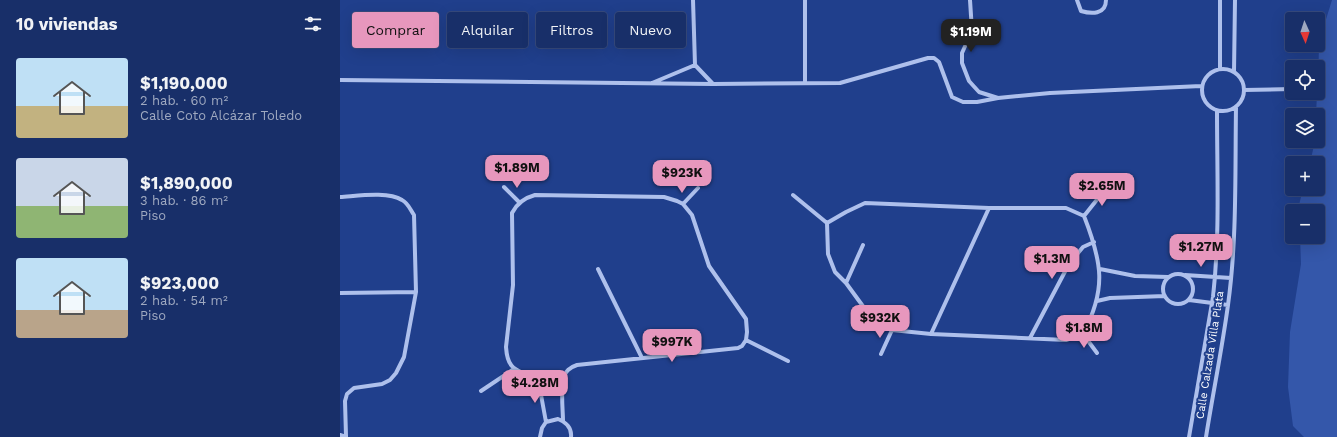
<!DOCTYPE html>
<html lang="es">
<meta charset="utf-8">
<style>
body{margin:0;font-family:"Work Sans",sans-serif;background:#253b71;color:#f1f3f6;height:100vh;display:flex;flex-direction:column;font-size:15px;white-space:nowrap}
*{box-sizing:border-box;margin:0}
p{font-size:13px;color:#9fa9c0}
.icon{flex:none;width:22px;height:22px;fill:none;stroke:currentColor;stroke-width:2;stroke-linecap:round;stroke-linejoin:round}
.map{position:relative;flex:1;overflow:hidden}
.sheet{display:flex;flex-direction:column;background:#182f69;width:340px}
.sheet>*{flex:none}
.hud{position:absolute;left:12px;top:12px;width:380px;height:36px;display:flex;gap:8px}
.needle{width:26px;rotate:177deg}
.buttons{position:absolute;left:945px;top:12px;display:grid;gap:8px}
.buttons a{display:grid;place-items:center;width:40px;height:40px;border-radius:4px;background:#182f69;box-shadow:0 4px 16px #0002,0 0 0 1px #364a7d;font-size:20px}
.price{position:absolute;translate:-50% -34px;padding:0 9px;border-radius:8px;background:#e797bd;color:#111;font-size:13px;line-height:26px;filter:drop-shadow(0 1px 2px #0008)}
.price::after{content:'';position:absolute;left:50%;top:24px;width:12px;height:9px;margin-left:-6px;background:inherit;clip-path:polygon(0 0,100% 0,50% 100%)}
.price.current{background:#222;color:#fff}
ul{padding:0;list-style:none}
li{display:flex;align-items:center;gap:12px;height:100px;padding:0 16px}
li span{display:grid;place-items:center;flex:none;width:112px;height:80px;border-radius:4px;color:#555}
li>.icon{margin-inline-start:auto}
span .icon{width:48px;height:48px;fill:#fffc;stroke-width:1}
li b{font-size:17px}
h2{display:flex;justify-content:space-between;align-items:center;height:48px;padding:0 16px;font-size:17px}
.pill{padding:0 14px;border-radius:4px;background:#182f69;box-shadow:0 4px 16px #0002,0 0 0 1px #364a7d;font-size:14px;line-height:36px}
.pill.current{background:#e797bd;color:#111}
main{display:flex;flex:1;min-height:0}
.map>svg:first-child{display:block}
.green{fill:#3457aa}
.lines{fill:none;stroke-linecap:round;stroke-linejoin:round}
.street{stroke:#aec0ec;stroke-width:4}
.labels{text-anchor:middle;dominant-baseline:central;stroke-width:4;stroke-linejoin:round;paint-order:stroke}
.street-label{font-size:11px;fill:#fff;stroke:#203f8c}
</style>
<main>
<section class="sheet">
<h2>10 viviendas<svg class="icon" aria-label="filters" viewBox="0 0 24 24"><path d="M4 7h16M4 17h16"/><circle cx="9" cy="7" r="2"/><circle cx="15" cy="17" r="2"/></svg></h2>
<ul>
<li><span style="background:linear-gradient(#bfe0f5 60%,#c2b280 0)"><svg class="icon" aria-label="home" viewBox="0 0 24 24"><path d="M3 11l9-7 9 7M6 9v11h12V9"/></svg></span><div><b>$1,190,000</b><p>2 hab. · 60 m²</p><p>Calle Coto Alcázar Toledo</p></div></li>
<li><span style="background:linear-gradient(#c9d6e8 60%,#8fb573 0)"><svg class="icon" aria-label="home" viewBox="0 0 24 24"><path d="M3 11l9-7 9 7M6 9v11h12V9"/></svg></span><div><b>$1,890,000</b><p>3 hab. · 86 m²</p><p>Piso</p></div></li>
<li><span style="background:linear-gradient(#bfe0f5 65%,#b9a48a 0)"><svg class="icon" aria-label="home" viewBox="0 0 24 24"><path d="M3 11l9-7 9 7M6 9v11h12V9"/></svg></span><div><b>$923,000</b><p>2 hab. · 54 m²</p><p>Piso</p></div></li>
</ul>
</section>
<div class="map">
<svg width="997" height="437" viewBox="0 0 997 437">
<rect width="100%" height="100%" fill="#203f8c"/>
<path class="green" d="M992,0H997V437H964L953,426L948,387L950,332L961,264L960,237H978V211H958V209L963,189H978V163H970L975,141H978V115H976L977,93H978L979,42Z"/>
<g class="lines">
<path class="street" d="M353,0L355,65L373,84
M630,0L632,31L622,53V63L629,81L639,92L658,98
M737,0L741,11C751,14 766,15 766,0
M862 90a21 21 0 1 1 42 0a21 21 0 1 1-42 0Z
M880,69V0
M894,72L895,0
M0,80L373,84L500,83L588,58H594L599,62L612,97L623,102H637L658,98L710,93L861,86
M312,83L355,65
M465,83V0
M904,90L952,89
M164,187L179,202
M453,195L487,223
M0,197C17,196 48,191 62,200C68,203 70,209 74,215L76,292L64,357L56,373L50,380L42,384L14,388L7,394L5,401L6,436
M343,204L358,188
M744,216L767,187
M487,223L488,254L495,272L506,283L525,309L542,324L552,330L591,334L726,340L743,334
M487,223L506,212L525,203L649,208H726L744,216
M258,269L302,358
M760,269L795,276L828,277
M823 289a15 15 0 1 1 30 0a15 15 0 1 1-30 0Z
M845,275L891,278
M506,283L523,245
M0,293L76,292
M849,300L888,305
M757,301L770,298L825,296
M591,334L649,208
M743,334C767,289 762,262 744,216
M743,334L757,353
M690,338L729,264L743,247L754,242
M406,340L448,361
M541,354L552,330
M141,391L174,369
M206,422L199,384C183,367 168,377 166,347L173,285L172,213C177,203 184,198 195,195L324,197L337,201L343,204L352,215L369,266L406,319L407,332L406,340L402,346L398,348L237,365C234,366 230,368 228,370C219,378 223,409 223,421
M0,435L6,437
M200,437L202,428L206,422L218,419C226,422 232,428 231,437
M849,437L873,297C880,235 877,173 877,111
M866,437C873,393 882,349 888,305C897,240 895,173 896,107"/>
</g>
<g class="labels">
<g class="street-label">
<text transform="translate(870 355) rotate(-81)">Calle Calzada Villa Plata</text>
</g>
</g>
</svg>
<div class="buttons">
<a><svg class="needle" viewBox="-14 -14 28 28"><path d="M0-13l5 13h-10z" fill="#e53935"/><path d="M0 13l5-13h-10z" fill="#9fa9c0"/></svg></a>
<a><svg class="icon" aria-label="locate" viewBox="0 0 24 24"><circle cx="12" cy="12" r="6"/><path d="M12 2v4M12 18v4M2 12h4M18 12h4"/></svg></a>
<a><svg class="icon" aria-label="layers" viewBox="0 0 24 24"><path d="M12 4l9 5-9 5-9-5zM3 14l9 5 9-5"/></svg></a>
<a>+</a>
<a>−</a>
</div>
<b class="price current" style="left:631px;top:53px">$1.19M</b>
<b class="price" style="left:177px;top:189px">$1.89M</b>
<b class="price" style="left:342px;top:194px">$923K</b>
<b class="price" style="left:762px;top:207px">$2.65M</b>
<b class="price" style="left:861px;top:268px">$1.27M</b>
<b class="price" style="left:712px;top:280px">$1.3M</b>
<b class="price" style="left:540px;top:339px">$932K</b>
<b class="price" style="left:744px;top:349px">$1.8M</b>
<b class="price" style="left:332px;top:363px">$997K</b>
<b class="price" style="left:195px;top:404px">$4.28M</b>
<div class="hud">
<a class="pill current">Comprar</a>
<a class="pill">Alquilar</a>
<a class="pill">Filtros</a>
<a class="pill">Nuevo</a>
</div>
</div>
</main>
